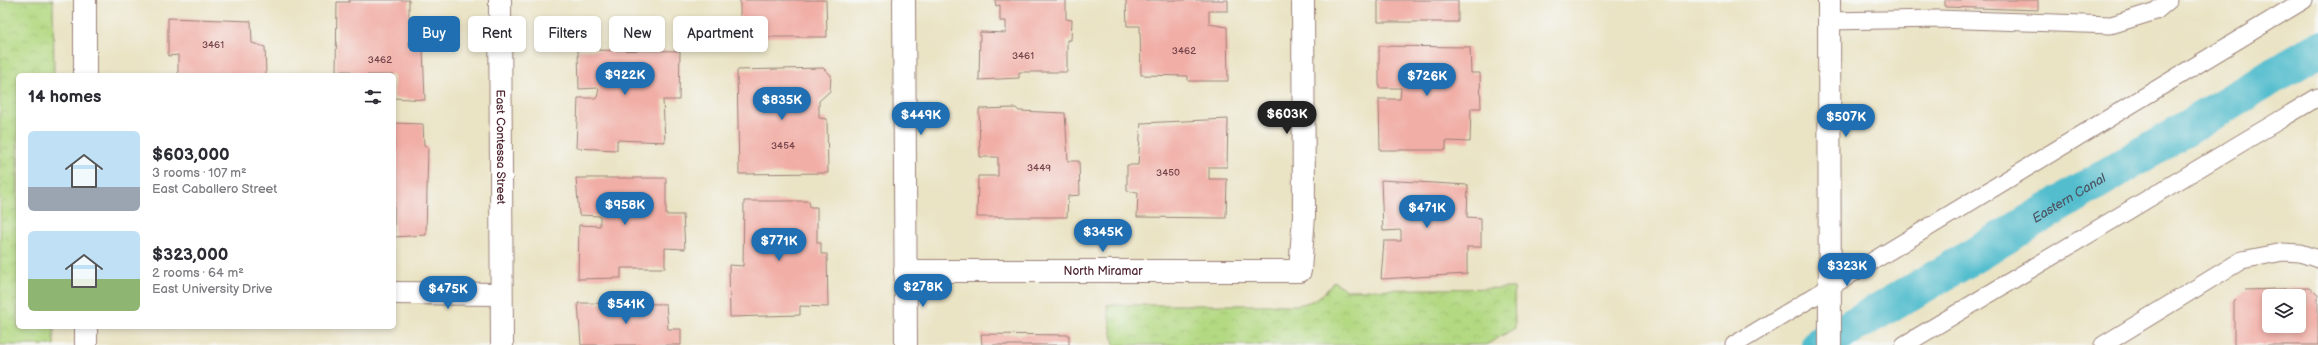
<!DOCTYPE html>
<meta charset="utf-8">
<style>
body{margin:0;font-family:"Balsamiq Sans",sans-serif;background:#f2f2f3;color:#2b2b33;height:100vh;display:flex;flex-direction:column;font-size:15px;white-space:nowrap}
*{box-sizing:border-box;margin:0}
p{font-size:13px;color:#7c7c81}
.icon{flex:none;width:22px;height:22px;fill:none;stroke:currentColor;stroke-width:2;stroke-linecap:round;stroke-linejoin:round}
.map{position:relative;flex:1;overflow:hidden}
.details{position:absolute;left:16px;top:73px;width:380px;height:256px;display:flex;flex-direction:column;background:#fff;border-radius:6px;box-shadow:0 2px 6px #0003}
.details>*{flex:none}
.banner{position:absolute;left:408px;top:16px;width:380px;height:36px;display:flex;gap:8px}
.tools{position:absolute;left:2262px;top:289px;display:grid;gap:8px}
.tools a{display:grid;place-items:center;width:44px;height:44px;border-radius:6px;background:#fff;box-shadow:0 2px 6px #0003;font-size:20px}
.price{position:absolute;translate:-50% -34px;padding:0 9px;border-radius:14px;background:#1f6fb2;color:#fff;font-size:13px;line-height:26px;filter:drop-shadow(0 1px 2px #0008)}
.price::after{content:'';position:absolute;left:50%;top:24px;width:12px;height:9px;margin-left:-6px;background:inherit;clip-path:polygon(0 0,100% 0,50% 100%)}
.price.on{background:#222;color:#fff}
ul{padding:0;list-style:none}
li{display:flex;align-items:center;gap:12px;height:100px;padding:0 12px}
li span{display:grid;place-items:center;flex:none;width:112px;height:80px;border-radius:6px;color:#555}
li>.icon{margin-inline-start:auto}
span .icon{width:48px;height:48px;fill:#fffc;stroke-width:1}
li b{font-size:17px}
h2{display:flex;justify-content:space-between;align-items:center;height:48px;padding:0 12px;font-size:17px}
.tag{padding:0 14px;border-radius:6px;background:#fff;box-shadow:0 2px 6px #0003;font-size:14px;line-height:36px}
.tag.on{background:#1f6fb2;color:#fff}
.map>svg:first-child{display:block}
.park{fill:url(#park-crowns);stroke:#7e7c56}
.lines{fill:none;stroke-linecap:round;stroke-linejoin:round}
.canal{stroke:#52bdce;stroke-width:36}
.building{fill:#f1aea6;fill-rule:evenodd}
.lane-casing{stroke:#9a8178;stroke-width:19}
.street-casing{stroke:#9a8178;stroke-width:24}
.secondary-casing{stroke:#9a8178;stroke-width:24}
.lane{stroke:#fff;stroke-width:17}
.street{stroke:#fff;stroke-width:22}
.secondary{stroke:#fff;stroke-width:22}
.labels{text-anchor:middle;dominant-baseline:central;stroke-width:3;stroke-linejoin:round;paint-order:stroke}
.number-label{font-size:10px;fill:#74434a}
.street-label{font-size:12px;fill:#4a1f2b;stroke:#f6f6f2}
.water-label{font-size:13px;font-style:italic;fill:#4d5664;stroke:#f6f6f2}
</style>
<div class="map">
<svg width="2318" height="345" viewBox="0 0 2318 345">
<defs>
<pattern id="park-crowns" width="20" height="18" patternUnits="userSpaceOnUse"><rect width="20" height="18" fill="#b3d982"/><path d="M2 6a3 3 0 1 1 6 0M12 15a3 3 0 1 1 6 0" fill="none" stroke="#9bba70"/></pattern>
</defs>
<rect width="100%" height="100%" fill="#f6f6f2"/>
<filter id="ink" filterUnits="userSpaceOnUse"><feTurbulence type="fractalNoise" baseFrequency=".025" numOctaves="2"/><feDisplacementMap in="SourceGraphic" scale="8" xChannelSelector="R" yChannelSelector="G"/><feConvolveMatrix kernelMatrix="1 2 1 2 8 2 1 2 1" color-interpolation-filters="sRGB"/></filter>
<filter id="wash" filterUnits="userSpaceOnUse"><feTurbulence type="fractalNoise" baseFrequency=".012" numOctaves="4" result="noise"/><feDisplacementMap in="SourceGraphic" scale="16" xChannelSelector="R" yChannelSelector="G"/><feGaussianBlur stdDeviation="0.9" result="paint"/><feColorMatrix in="noise" values="0 0 0 0 0 0 0 0 0 0 0 0 0 0 0 0 0 1.4 0 .05"/><feComposite in="paint" operator="in"/></filter>
<g filter="url(#wash)">
<rect width="100%" height="100%" fill="#eae3c4"/>
<path class="park" d="M0,0H53L54,75H18V327H54V345H0Z
M1334,281L1346,290L1514,288L1515,328L1486,345H1114L1107,305H1297C1314,302 1324,296 1334,281Z"/>
<g class="lines">
<path class="canal" id="s1" d="M1819,345L1948,271L2318,49"/>
</g>
<g id="blocks">
<path class="building" d="M349,0H409V47L423,48L425,100L394,98V75H351V71H336L337,2H349Z
M740,0H826L827,37H763L764,31L740,30Z
M995,0H1066V19L1072,20L1071,40H1067V72H1019V78L979,80L980,32L1006,33V21H1000V5L996,6Z
M1126,0H1228V11H1209V24L1227,27L1228,81H1188V76L1141,75L1140,26H1127Z
M1378,0H1458V22H1378Z
M1945,0H2038V10L1945,7Z
M168,18L251,21L252,43L265,47L266,75H178V55L168,56Z
M1379,46L1470,47L1471,73H1480L1481,108H1471L1470,142L1446,141V150H1380L1379,99H1400L1401,88H1379Z
M578,50L680,51L679,100H663L665,142L617,140V150L576,148L578,98H597L599,88L579,89Z
M823,68L831,75L830,91L819,101V118L827,119L828,173L739,174L737,70Z
M1016,108L1019,111L1065,113L1068,161H1079L1080,195L1068,196L1067,217H977L978,176H998V157H980L979,109Z
M1228,119L1227,167H1209V179H1227L1226,218L1137,217L1138,192L1127,191V165H1138L1141,123Z
M394,123L423,124L424,145L428,147L426,235L394,237Z
M576,178H666V215H683L685,249L665,248V268H621V278L578,279L579,225L600,226V216L579,215Z
M1381,180L1468,185L1467,217L1481,218V247H1467V274L1381,279L1384,241H1401V230L1383,231Z
M744,201H809L810,207H817V243H821V254H827L828,307L800,306V315L730,317L729,265L743,266Z
M2309,288L2318,295V345H2234V301L2245,290ZM2269,296H2299V326H2269Z
M578,303L666,304L668,329H681V345H581Z
M981,334L1069,335V345H982Z"/>
</g>
</g>
<g filter="url(#ink)">
<use href="#blocks" fill-opacity="0" stroke="#9a8178" stroke-width="1"/>
<g class="lines">
<defs>
<path id="lane" d="M1829,21L1938,19L2111,25L2156,11L2169,0
M1734,345L2304,0
M1904,345L2318,97
M2103,345L2242,260L2283,252L2300,253L2318,259"/>
<g id="street">
<path d="M85,0V75"/>
<path id="s2" d="M500,0L502,345"/>
<path d="M904,0L906,345"/>
<path id="s3" d="M905,271H1300L1304,215L1303,0"/>
<path d="M394,293L501,294"/>
<path d="M86,327V345"/>
</g>
<path id="secondary" d="M1829,0L1830,345"/>
</defs>
<use href="#lane" class="lane-casing"/>
<use href="#street" class="street-casing"/>
<use href="#secondary" class="secondary-casing"/>
<use href="#lane" class="lane"/>
<use href="#street" class="street"/>
<use href="#secondary" class="secondary"/>
</g>
</g>
<g class="labels">
<g class="number-label">
<text x="213" y="45">3461</text>
<text x="1184" y="51">3462</text>
<text x="1023" y="56">3461</text>
<text x="380" y="60">3462</text>
<text x="783" y="146">3454</text>
<text x="1039" y="168">3449</text>
<text x="1168" y="173">3450</text>
</g>
<g class="street-label">
<text stroke="none"><textPath href="#s2" startOffset="147">East Contessa Street</textPath></text>
<text stroke="none"><textPath href="#s3" startOffset="198">North Miramar</textPath></text>
</g>
<g class="water-label">
<text stroke="none"><textPath href="#s1" startOffset="290">Eastern Canal</textPath></text>
</g>
</g>
</svg>
<div class="tools">
<a><svg class="icon" aria-label="layers" viewBox="0 0 24 24"><path d="M12 4l9 5-9 5-9-5zM3 14l9 5 9-5"/></svg></a>
</div>
<b class="price" style="left:625px;top:96px">$922K</b>
<b class="price" style="left:1427px;top:97px">$726K</b>
<b class="price" style="left:782px;top:121px">$835K</b>
<b class="price on" style="left:1287px;top:135px">$603K</b>
<b class="price" style="left:921px;top:136px">$449K</b>
<b class="price" style="left:1846px;top:138px">$507K</b>
<b class="price" style="left:625px;top:226px">$958K</b>
<b class="price" style="left:1427px;top:229px">$471K</b>
<b class="price" style="left:1103px;top:253px">$345K</b>
<b class="price" style="left:779px;top:262px">$771K</b>
<b class="price" style="left:1847px;top:287px">$323K</b>
<b class="price" style="left:923px;top:308px">$278K</b>
<b class="price" style="left:448px;top:310px">$475K</b>
<b class="price" style="left:626px;top:325px">$541K</b>
<div class="banner">
<a class="tag on">Buy</a>
<a class="tag">Rent</a>
<a class="tag">Filters</a>
<a class="tag">New</a>
<a class="tag">Apartment</a>
</div>
<section class="details">
<h2>14 homes<svg class="icon" aria-label="filters" viewBox="0 0 24 24"><path d="M4 7h16M4 17h16"/><circle cx="9" cy="7" r="2"/><circle cx="15" cy="17" r="2"/></svg></h2>
<ul>
<li><span style="background:linear-gradient(#bfe0f5 70%,#9aa5b1 0)"><svg class="icon" aria-label="home" viewBox="0 0 24 24"><path d="M3 11l9-7 9 7M6 9v11h12V9"/></svg></span><div><b>$603,000</b><p>3 rooms · 107 m²</p><p>East Caballero Street</p></div></li>
<li><span style="background:linear-gradient(#bfe0f5 60%,#8fb573 0)"><svg class="icon" aria-label="home" viewBox="0 0 24 24"><path d="M3 11l9-7 9 7M6 9v11h12V9"/></svg></span><div><b>$323,000</b><p>2 rooms · 64 m²</p><p>East University Drive</p></div></li>
</ul>
</section>
</div>
